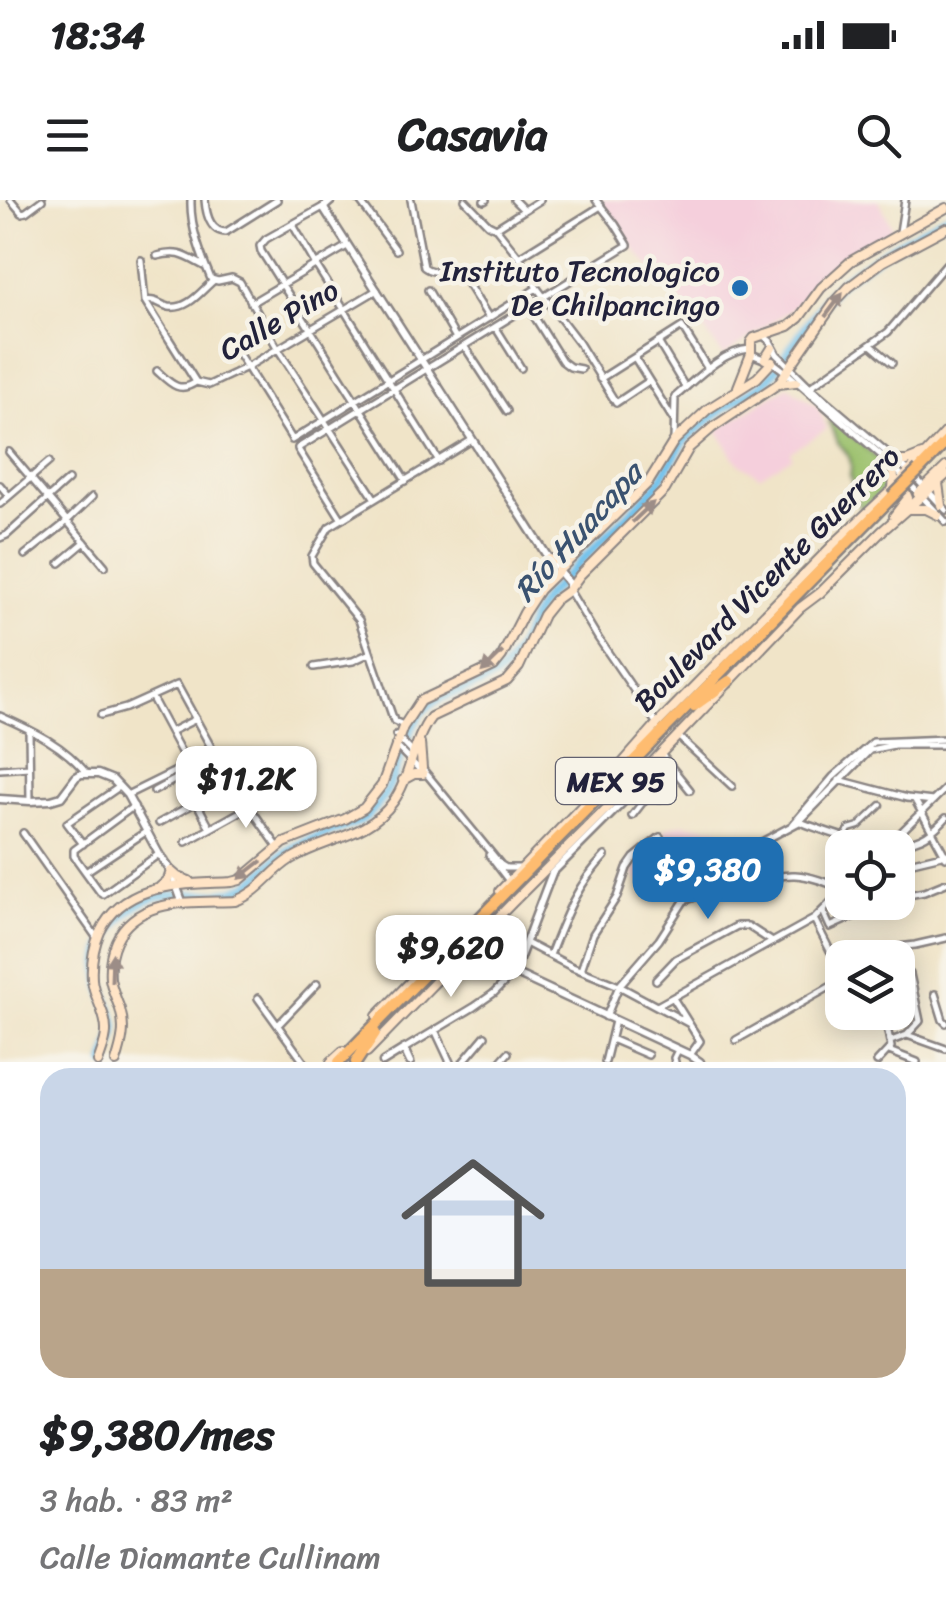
<!DOCTYPE html>
<html lang="es">
<meta charset="utf-8">
<style>
body{margin:0;font-family:Sriracha,sans-serif;background:#f6f6f6;color:#202124;height:100vh;display:flex;flex-direction:column;font-size:38px;white-space:nowrap}
*{box-sizing:border-box;margin:0}
p{font-size:32px;color:#757577}
.icon{flex:none;width:55px;height:55px;fill:none;stroke:currentColor;stroke-width:2;stroke-linecap:round;stroke-linejoin:round}
.map{position:relative;height:862px;overflow:hidden}
.panel{display:flex;flex-direction:column;background:#fff;flex:1}
.panel>*{flex:none}
.buttons{position:absolute;left:825px;top:630px;display:grid;gap:20px}
.buttons a{display:grid;place-items:center;width:90px;height:90px;border-radius:20px;background:#fff;box-shadow:0 5px 25px #0003;font-size:50px}
.price{position:absolute;translate:-50% -85px;padding:0 22px;border-radius:20px;background:#fff;color:#222;font-size:32px;line-height:65px;filter:drop-shadow(0 2px 5px #0008)}
.price::after{content:'';position:absolute;left:50%;top:60px;width:30px;height:22px;margin-left:-15px;background:inherit;clip-path:polygon(0 0,100% 0,50% 100%)}
.price.current{background:#1f6fb2;color:#fff}
ul{padding:0;list-style:none}
li{display:grid;align-content:center;gap:20px;height:530px;padding:0 40px}
li+li{border-top:2px solid #e0e0e0}
li span{display:grid;place-items:center;height:310px;border-radius:30px;color:#555}
li>.icon{margin-inline-start:auto}
span .icon{width:180px;height:180px;fill:#fffc;stroke-width:1}
li b{font-size:42px}
.status{display:flex;justify-content:space-between;align-items:center;height:70px;padding:0 50px;background:#fff;direction:ltr}
.status svg{height:28px;fill:currentColor}
header{display:flex;justify-content:space-between;align-items:center;height:130px;padding:0 40px;background:#fff;font-size:45px;font-weight:800}
.map>svg:first-child{display:block}
.built{fill:#f5cfdc}
.green{fill:#9ac06b;stroke:#5e7153;stroke-width:2.5}
.lines{fill:none;stroke-linecap:round;stroke-linejoin:round}
.river{stroke:#71c2ed;stroke-width:9}
.pedestrian-casing{stroke:#898382;stroke-width:9}
.minor-casing{stroke:#898382;stroke-width:10}
.tertiary-casing{stroke:#898382;stroke-width:11}
.secondary-casing{stroke:#898382;stroke-width:12}
.trunk-casing{stroke:#898382;stroke-width:15}
.pedestrian{stroke:#fff;stroke-width:4}
.minor{stroke:#fff;stroke-width:5}
.tertiary{stroke:#fff;stroke-width:6}
.secondary{stroke:#ffe4c6;stroke-width:8}
.trunk{stroke:#febc70;stroke-width:10}
.trunk-bridge-casing{stroke:#898382;stroke-width:15;stroke-linecap:butt}
.trunk-bridge{stroke:#febc70;stroke-width:10}
.oneway{fill:#9c8d87}
.poi-dot{fill:#1f6fb2;stroke:#f7f3e8;stroke-width:4}
.labels{text-anchor:middle;dominant-baseline:central;stroke-width:9;stroke-linejoin:round;paint-order:stroke}
.shield{fill:#f7f3e8;stroke:#62616f;stroke-width:2.5}
.shield-label{font-size:28px;font-weight:bold;fill:#22223b}
.poi-label{font-size:30px;fill:#22223b;stroke:#f7f3e8;text-anchor:end}
.street-label{font-size:30px;fill:#22223b;stroke:#f7f3e8}
.water-label{font-size:32px;font-style:italic;fill:#3a5270;stroke:#f7f3e8}
</style>
<div class="status"><b>18:34</b><svg viewBox="0 0 49 12"><path d="M0 12V9h3v3zM5 12V6h3v6zM10 12V3h3v9zM15 12V0h3v12zM26 1h20v11H26zM47 4h2v5h-2z"/></svg></div>
<header><svg class="icon" aria-label="menu" viewBox="0 0 24 24"><path d="M4 6h16M4 12h16M4 18h16"/></svg>Casavia<svg class="icon" aria-label="search" viewBox="0 0 24 24"><circle cx="10" cy="10" r="6"/><path d="M15 15l6 6"/></svg></header>
<div class="map">
<svg width="946" height="862" viewBox="0 0 946 862">
<rect width="100%" height="100%" fill="#f7f3e8"/>
<filter id="ink" filterUnits="userSpaceOnUse"><feTurbulence type="fractalNoise" baseFrequency=".01" numOctaves="2"/><feDisplacementMap in="SourceGraphic" scale="20" xChannelSelector="R" yChannelSelector="G"/><feConvolveMatrix kernelMatrix="1 2 1 2 8 2 1 2 1" color-interpolation-filters="sRGB"/></filter>
<filter id="wash" filterUnits="userSpaceOnUse"><feTurbulence type="fractalNoise" baseFrequency=".0048" numOctaves="4" result="noise"/><feDisplacementMap in="SourceGraphic" scale="40" xChannelSelector="R" yChannelSelector="G"/><feGaussianBlur stdDeviation="2.25" result="paint"/><feColorMatrix in="noise" values="0 0 0 0 0 0 0 0 0 0 0 0 0 0 0 0 0 1.4 0 .05"/><feComposite in="paint" operator="in"/></filter>
<g filter="url(#wash)">
<rect width="100%" height="100%" fill="#f0e4c8"/>
<path class="built" d="M600,0H879L894,31L833,67L790,110L723,156L696,118L631,46Z
M788,186L818,207L827,229L790,252L792,257L760,276L737,262L717,230Z
M681,624L719,628L723,638L722,674L677,679L649,690L641,686L635,676L634,665L662,638L665,629Z"/>
<path class="green" d="M829,221H836L887,267L888,284L863,310L860,307L850,276C853,261 850,256 840,245C835,239 832,229 829,221Z"/>
<g class="lines">
<path class="river" d="M106,862C110,850 115,838 115,825C114,817 111,811 108,804C100,784 98,765 105,744C108,735 114,726 121,719C158,676 200,706 242,688C259,681 269,663 283,654C306,639 335,631 360,621C400,593 395,550 420,514C437,491 480,491 502,471C522,452 528,419 545,397L655,288L684,241L722,209L762,185L775,171L828,95L843,79L885,51L946,17"/>
</g>
</g>
<g filter="url(#ink)">
<g class="lines">
<defs>
<path id="pedestrian" d="M845,637L849,629L859,626L881,605"/>
<path id="minor" d="M11,0L22,13L26,12L42,0
M191,0C190,27 201,55 211,79L218,81L232,78L240,82L278,149L375,299
M205,0C206,13 210,32 226,32L277,0
M359,0L396,50
M411,0L424,67C435,76 450,68 462,75L489,118
M465,0L488,24L496,28L519,57L537,88L579,143L616,203L649,181
M514,0L524,10
M484,1L486,0
M323,7L266,39L260,46L261,51L406,281
M293,25L316,65L439,261
M496,28L540,0
M900,32L905,0
M157,56C179,50 185,56 204,66
M519,57L601,6
M141,60L145,101L196,182L209,185L247,167L377,90
M428,90L456,138
M522,97L562,161L570,167L581,169
M145,101C158,99 159,105 169,107C188,110 201,91 213,81
M251,103L347,46
M496,128L521,168
M762,135L770,141L777,154L810,187L910,272L946,310
M230,140L292,239
M658,142L685,187
M871,145L892,163
M465,147L507,211
M751,154L774,163L787,173L890,263L946,322
M635,158L673,219
M157,171C170,183 179,194 196,182
M600,179L682,127L708,169
M810,187L888,132L946,64
M292,240L537,88
M674,241L675,197C696,179 722,151 750,149
M298,248L628,45L615,24L596,0
M298,249L341,318
M9,252L105,366
M0,285L9,296
M0,304L49,262
M0,338L7,335L68,280
M25,355L63,325L92,297
M60,363L85,342
M569,390L598,438L657,524
M314,467L353,461L370,453
M152,498L188,565
M101,515L126,508L177,485L211,547L208,555L127,595
M0,516C32,530 65,546 87,574
M401,524L394,521L359,420L313,363L312,356L329,327L472,240
M29,530L30,601
M172,531L196,519
M396,535L414,554
M679,537L732,586
M395,545L423,573
M661,554L690,590
M0,569L29,567
M425,572L501,665L506,668H519
M182,575L210,628
M839,580L907,598L933,601
M639,586L659,599
M154,591L211,560
M915,600L946,657
M134,606L74,650V656L100,692L103,694L159,654
M632,616L649,594
M797,621C835,634 881,656 921,638C931,634 939,625 946,618
M159,623L236,580
M793,624L833,577L873,542L946,539
M23,633L97,738
M186,642L240,612L251,609L278,647
M891,642L946,588
M83,644L67,623L119,587
M725,654L743,652L799,622L870,550L894,545H946
M489,655L509,681
M900,665L946,654
M87,671L147,631
M898,697L924,692L946,683
M823,711L830,727L857,715
M814,719L842,774
M526,743L570,766L619,786L688,823
M550,755C565,717 576,686 605,656
M871,758L873,750L915,745L946,738
M581,770L593,734L617,697L627,668L634,658L660,637
M656,780L676,759L737,726H748L771,741
M935,794L943,820L946,823
M258,798L304,862
M673,798L700,841L690,855
M657,806L814,719L842,691
M606,817L619,786L659,740L684,701C709,691 770,674 795,675C812,676 828,683 842,689
M278,825L317,784
M435,830L450,862
M907,835L920,821L910,774
M611,839L648,855
M736,840L842,780
M891,841L907,835L946,849
M404,849L474,807L494,793L514,773
M889,851L917,862
M463,862L485,836
M500,862L508,853
M605,862L615,821
M675,862L674,858L678,850
M877,862L891,847L884,812"/>
<path id="tertiary" d="M332,0L324,7L325,10L549,359L569,383V390
M646,570L639,586L552,673L514,773L690,855L700,862
M0,599L30,601L51,600L61,597L76,577L81,574H98L113,580L127,595L159,654L171,671L183,704
M383,862L404,849L410,862"/>
<path id="secondary" d="M765,159L772,148
M778,184L796,182
M738,187L751,154V142L754,138L789,126L799,118L821,88L851,61L946,8
M896,261H907L922,255
M890,263L894,277L893,288
M938,283L941,305
M918,294L946,267
M908,309H926L938,315
M894,316L908,298L905,291L897,286
M549,377V359L560,361L567,359
M420,543L422,568
M403,580L414,574H423
M160,687L168,680L171,671L178,677L189,681
M500,691L613,574L657,524L836,342L893,289L946,232
M377,816L465,726
M367,852L512,703L646,569L800,408L820,393L882,331L946,275
M98,862C101,852 106,842 106,832C107,813 93,797 92,779C91,763 94,746 100,732C124,681 183,685 232,682L240,680L284,643L345,619L364,608L382,585L403,527L420,501L494,466L502,456L524,413L539,390L648,283L674,241L708,209L757,178L772,162
M116,862C122,843 126,828 120,809C116,799 112,789 110,779C109,766 111,752 116,741C137,696 194,703 235,701C259,693 270,672 291,659C326,638 368,637 393,602C411,577 412,542 431,517L507,481L519,467L543,415L555,400L569,390L580,375L665,290L689,248L712,228L778,184L835,102L849,87L882,62L946,28
M331,862L343,851"/>
<path id="trunk" d="M919,270L946,242
M694,506L729,481
M339,862L892,297
M356,862L375,833"/>
</defs>
<use href="#pedestrian" class="pedestrian-casing"/>
<use href="#minor" class="minor-casing"/>
<use href="#tertiary" class="tertiary-casing"/>
<use href="#secondary" class="secondary-casing"/>
<use href="#trunk" class="trunk-casing"/>
<use href="#pedestrian" class="pedestrian"/>
<use href="#minor" class="minor"/>
<use href="#tertiary" class="tertiary"/>
<use href="#secondary" class="secondary"/>
<use href="#trunk" class="trunk"/>
<defs>
<path id="trunk-bridge" d="M892,297L919,270"/>
</defs>
<use href="#trunk-bridge" class="trunk-bridge-casing"/>
<use href="#trunk-bridge" class="trunk-bridge"/>
</g>
<defs><path id="oneway-solid" d="M-6-.8H1V-3.2L6.5 0L1 3.2V.8H-6Z" transform="scale(2.5)"/></defs>
<g class="oneway">
<use href="#oneway-solid" transform="translate(834 105) rotate(-53)"/>
<use href="#oneway-solid" transform="translate(643 312) rotate(-43)"/>
<use href="#oneway-solid" transform="translate(492 462) rotate(136)"/>
<use href="#oneway-solid" transform="translate(250 670) rotate(142)"/>
<use href="#oneway-solid" transform="translate(112 768) rotate(-88)"/>
</g>
</g>
<circle class="poi-dot" cx="740" cy="88" r="10"/>
<g class="labels">
<rect class="shield" x="556" y="558" width="120" height="46" rx="8"/>
<g class="shield-label">
<text x="616" y="581">MEX 95</text>
</g>
<g class="poi-label">
<text x="720" y="71">Instituto Tecnologico<tspan x="720" dy="34">De Chilpancingo</tspan></text>
</g>
<g class="street-label">
<text transform="translate(279 120) rotate(-30)">Calle Pino</text>
<text transform="translate(767 379) rotate(-45)">Boulevard Vicente Guerrero</text>
</g>
<g class="water-label">
<text transform="translate(578 332) rotate(-48)">Río Huacapa</text>
</g>
</g>
</svg>
<div class="buttons">
<a><svg class="icon" aria-label="locate" viewBox="0 0 24 24"><circle cx="12" cy="12" r="6"/><path d="M12 2v4M12 18v4M2 12h4M18 12h4"/></svg></a>
<a><svg class="icon" aria-label="layers" viewBox="0 0 24 24"><path d="M12 4l9 5-9 5-9-5zM3 14l9 5 9-5"/></svg></a>
</div>
<b class="price" style="left:246px;top:631px">$11.2K</b>
<b class="price current" style="left:708px;top:722px">$9,380</b>
<b class="price" style="left:451px;top:800px">$9,620</b>
</div>
<section class="panel">
<ul>
<li><span style="background:linear-gradient(#c9d6e8 65%,#b9a48a 0)"><svg class="icon" aria-label="home" viewBox="0 0 24 24"><path d="M3 11l9-7 9 7M6 9v11h12V9"/></svg></span><div><b>$9,380/mes</b><p>3 hab. · 83 m²</p><p>Calle Diamante Cullinam</p></div></li>
</ul>
</section>
